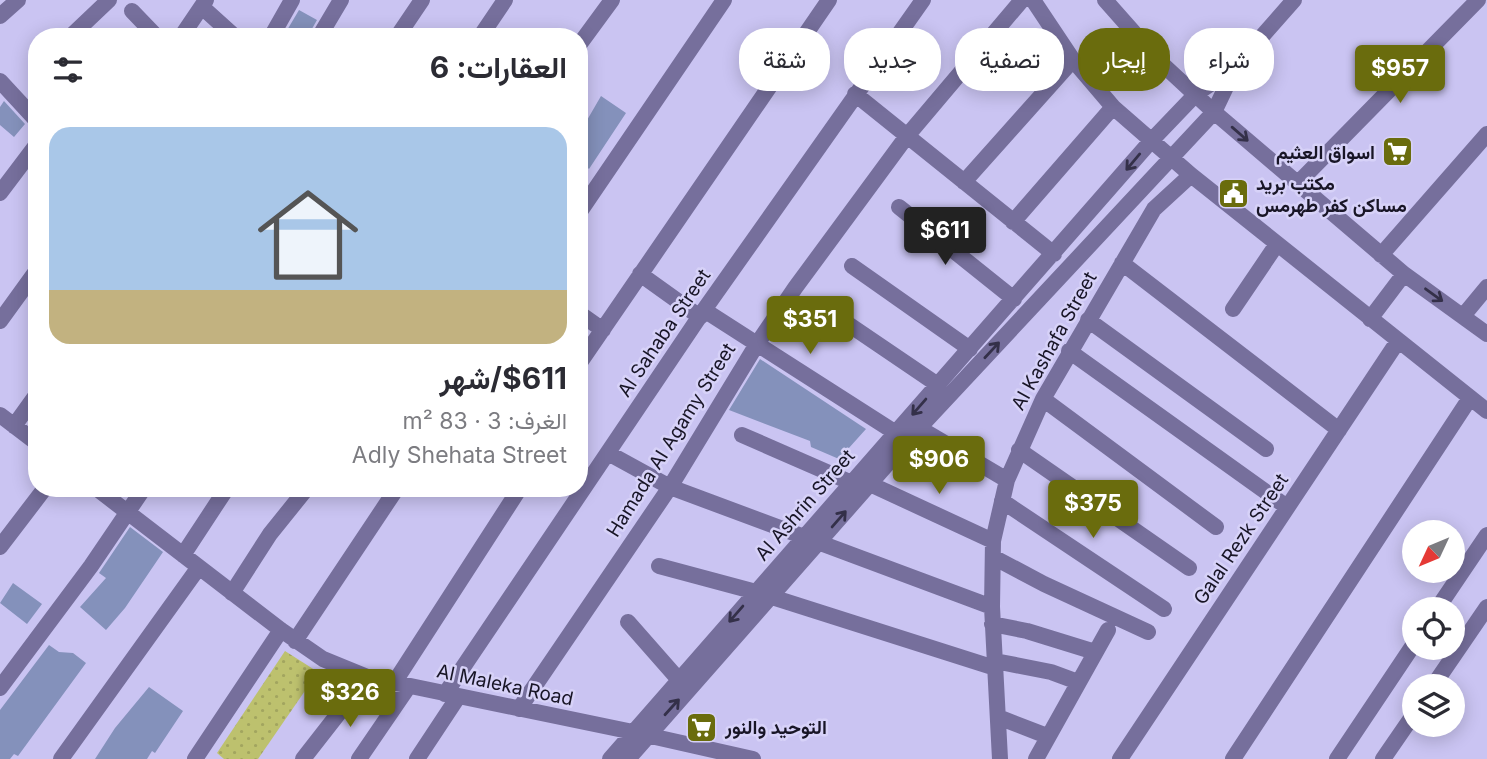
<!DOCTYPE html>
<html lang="ar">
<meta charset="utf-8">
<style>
body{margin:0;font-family:Inter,Vazirmatn,sans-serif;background:#f7f7f7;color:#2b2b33;direction:rtl;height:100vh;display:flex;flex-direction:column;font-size:26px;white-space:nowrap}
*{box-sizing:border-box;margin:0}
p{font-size:23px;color:#7c7c81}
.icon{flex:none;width:38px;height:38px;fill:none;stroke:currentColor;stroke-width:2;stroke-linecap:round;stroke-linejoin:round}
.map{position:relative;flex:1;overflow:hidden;direction:ltr}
.sheet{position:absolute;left:28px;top:28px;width:560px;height:469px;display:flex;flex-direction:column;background:#fff;border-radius:28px;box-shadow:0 4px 18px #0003;direction:rtl}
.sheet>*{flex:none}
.banner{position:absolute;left:609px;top:28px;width:665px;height:63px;direction:rtl;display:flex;gap:14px}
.needle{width:46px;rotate:226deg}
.buttons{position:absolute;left:1402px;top:520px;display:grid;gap:14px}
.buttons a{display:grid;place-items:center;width:63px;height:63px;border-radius:50%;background:#fff;box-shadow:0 4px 18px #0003;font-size:35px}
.price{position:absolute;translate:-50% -60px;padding:0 16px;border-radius:7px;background:#6a6c0d;color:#fff;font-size:23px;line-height:46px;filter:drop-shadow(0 2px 4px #0008)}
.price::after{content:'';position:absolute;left:50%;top:42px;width:21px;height:16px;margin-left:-10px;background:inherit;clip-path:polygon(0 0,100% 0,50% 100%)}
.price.on{background:#222;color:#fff}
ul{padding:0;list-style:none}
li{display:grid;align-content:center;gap:14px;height:371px;padding:0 21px}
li+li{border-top:2px solid #e1e1e2}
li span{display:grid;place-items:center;height:217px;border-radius:21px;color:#555}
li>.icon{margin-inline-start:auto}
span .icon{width:126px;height:126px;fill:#fffc;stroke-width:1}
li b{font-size:30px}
h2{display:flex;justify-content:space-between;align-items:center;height:84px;padding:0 21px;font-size:30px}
.tag{padding:0 24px;border-radius:28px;background:#fff;box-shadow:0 4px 18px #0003;font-size:24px;line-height:63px}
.tag.on{background:#6a6c0d;color:#fff}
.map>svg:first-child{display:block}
.grass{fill:url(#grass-dots)}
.building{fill:#8491bb}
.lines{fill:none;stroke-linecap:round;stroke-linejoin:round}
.minor{stroke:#766f9c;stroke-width:16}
.oneway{stroke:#343049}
.labels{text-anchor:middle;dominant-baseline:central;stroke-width:5;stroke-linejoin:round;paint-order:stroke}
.poi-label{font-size:19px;font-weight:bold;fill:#181526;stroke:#d7d2f8;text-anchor:start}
.street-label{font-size:19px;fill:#181526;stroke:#d7d2f8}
</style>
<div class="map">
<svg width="1487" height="759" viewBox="0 0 1487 759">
<defs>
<pattern id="grass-dots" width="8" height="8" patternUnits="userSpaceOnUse" patternTransform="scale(1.75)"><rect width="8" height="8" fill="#bdc16e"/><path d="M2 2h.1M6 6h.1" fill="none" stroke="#a2a55f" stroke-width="1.8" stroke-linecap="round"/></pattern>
</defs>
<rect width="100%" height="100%" fill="#cac4f2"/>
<path class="grass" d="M285,651L318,672L258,759H224L217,753Z"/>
<path class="building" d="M299,10L317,20L309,34L307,37H283Z
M601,96L626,113L589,169L579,159V134Z
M4,101L25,124L14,137L0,125V107Z
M760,359L866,429L839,459L811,447L810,441L729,410Z
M130,527L163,552L125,608L106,630L80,607L106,578L99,573Z
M13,583L42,604L27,624L0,603Z
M49,645L59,652L73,653L86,663L18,756L14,754L10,759H0V710Z
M149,687L183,711L155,753L152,751L147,759H95L115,728Z"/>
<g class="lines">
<path class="minor" d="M1033,0L1073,60L1113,107L1191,175L1487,411
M1105,0L1159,61L1214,112L1404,274L1487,334
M202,7L233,35
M132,11L157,37
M0,16L18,0
M70,37L109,0
M181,37L206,0
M271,37L292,0
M319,37L341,0
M397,37L422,0
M480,37L505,0
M579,45L612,0
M0,81L37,121
M855,94L1054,254
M964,182L1073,60
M1297,184L1478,0
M0,193L37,144
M899,207L1014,299
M579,213L724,0
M1013,222L1113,107
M1381,255L1487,134
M1122,263L1339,430
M852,266L970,349
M640,274L700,317
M826,309L938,385
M1233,309L1277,244
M704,310L896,433
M579,313L603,330
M1463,316L1487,287
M1370,319L1404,274
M1088,320L1266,449
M0,321L37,270
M1069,351L1287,507
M579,364L829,0
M1043,399L1216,527
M0,415L37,443
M14,426L37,394
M919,428L1007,480
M742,435L852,483
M1019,450L1189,568
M608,453L670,487L992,607
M870,484L993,541
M96,488L281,630L323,659L367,677L633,732L753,759
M1002,501L1164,609
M0,547L45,488
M183,555L227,488
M993,557L1044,584L1148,632
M659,566L756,592L995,668
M232,593L270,534L307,488
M1437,609L1487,535
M628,622L679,680
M992,624L1027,631L1095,652
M295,641L397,488
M995,661L1051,672L1078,682
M394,683L520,488
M1433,686L1487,607
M0,688L91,566L144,488
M445,694L704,310L923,0
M519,709L670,487L757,344L795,288L907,136L1022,0
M998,717L1047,736
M61,759L199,567
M195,759L281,630
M303,759L367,677
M359,759L409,686
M417,759L458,697
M610,759L1151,141L1196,94L1235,67L1294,0
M628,759L919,428L1214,112L1235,68
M1000,759L992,607L993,541L1007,480L1043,399L1154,209L1191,175
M1036,759L1108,630
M1120,759L1398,341
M1233,759L1470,398
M1337,759L1414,644
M1383,759L1414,714"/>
</g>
<defs><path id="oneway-shaft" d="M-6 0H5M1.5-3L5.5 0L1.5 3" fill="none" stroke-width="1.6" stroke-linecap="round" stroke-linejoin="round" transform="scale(1.75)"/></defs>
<g class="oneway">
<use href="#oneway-shaft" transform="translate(1240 134) rotate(41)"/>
<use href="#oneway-shaft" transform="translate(1133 162) rotate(130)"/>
<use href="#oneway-shaft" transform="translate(1434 295) rotate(36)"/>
<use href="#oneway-shaft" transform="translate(992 350) rotate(-47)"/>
<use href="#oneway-shaft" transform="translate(919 407) rotate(131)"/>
<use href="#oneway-shaft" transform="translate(839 519) rotate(-49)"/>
<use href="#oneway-shaft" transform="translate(736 614) rotate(131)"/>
<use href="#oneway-shaft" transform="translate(672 707) rotate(-48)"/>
</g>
<defs>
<symbol id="supermarket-square" viewBox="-11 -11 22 22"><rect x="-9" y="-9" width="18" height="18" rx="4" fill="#6a6c0d" stroke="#d7d2f8"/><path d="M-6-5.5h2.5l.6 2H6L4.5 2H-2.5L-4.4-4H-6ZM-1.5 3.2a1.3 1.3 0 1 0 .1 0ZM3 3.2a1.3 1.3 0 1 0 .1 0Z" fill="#fff"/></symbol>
<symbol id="civic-square" viewBox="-11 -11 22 22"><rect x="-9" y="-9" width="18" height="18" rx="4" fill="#6a6c0d" stroke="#d7d2f8"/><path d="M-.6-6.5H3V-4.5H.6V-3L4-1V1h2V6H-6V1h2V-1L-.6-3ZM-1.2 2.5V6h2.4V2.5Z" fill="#fff"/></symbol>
</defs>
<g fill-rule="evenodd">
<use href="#supermarket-square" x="1380" y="134" width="35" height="35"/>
<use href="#civic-square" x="1216" y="176" width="35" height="35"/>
<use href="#supermarket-square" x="684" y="710" width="35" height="35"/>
</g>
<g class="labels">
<g class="poi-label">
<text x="1375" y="152" text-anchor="end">اسواق العثيم</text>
<text x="1256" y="183">مكتب بريد<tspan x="1256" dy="22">مساكن كفر طهرمس</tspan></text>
<text x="725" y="727">التوحيد والنور</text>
</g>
<g class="street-label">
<text transform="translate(664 333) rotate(-56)">Al Sahaba Street</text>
<text transform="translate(1054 341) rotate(-61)">Al Kashafa Street</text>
<text transform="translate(671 440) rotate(-58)">Hamada Al Agamy Street</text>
<text transform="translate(805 505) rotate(-49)">Al Ashrin Street</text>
<text transform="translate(1241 539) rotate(-56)">Galal Rezk Street</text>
<text transform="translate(505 685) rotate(12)">Al Maleka Road</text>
</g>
</g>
</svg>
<div class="buttons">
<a><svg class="needle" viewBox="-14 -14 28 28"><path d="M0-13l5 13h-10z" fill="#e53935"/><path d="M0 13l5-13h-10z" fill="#7c7c81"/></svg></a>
<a><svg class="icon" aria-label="locate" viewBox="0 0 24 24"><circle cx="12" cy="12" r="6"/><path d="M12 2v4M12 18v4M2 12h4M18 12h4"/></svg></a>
<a><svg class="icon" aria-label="layers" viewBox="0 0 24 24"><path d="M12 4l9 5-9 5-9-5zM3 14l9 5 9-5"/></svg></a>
</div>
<b class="price" style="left:1400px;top:105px">$957</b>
<b class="price on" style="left:945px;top:267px">$611</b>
<b class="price" style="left:810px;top:356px">$351</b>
<b class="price" style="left:939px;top:496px">$906</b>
<b class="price" style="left:1093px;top:540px">$375</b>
<b class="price" style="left:350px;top:729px">$326</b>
<div class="banner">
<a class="tag">شراء</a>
<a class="tag on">إيجار</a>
<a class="tag">تصفية</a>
<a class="tag">جديد</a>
<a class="tag">شقة</a>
</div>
<section class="sheet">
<h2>العقارات: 6<svg class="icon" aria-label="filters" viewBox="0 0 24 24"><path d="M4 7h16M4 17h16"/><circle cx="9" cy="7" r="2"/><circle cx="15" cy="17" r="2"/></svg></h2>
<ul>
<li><span style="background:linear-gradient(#a9c7e8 75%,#c2b280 0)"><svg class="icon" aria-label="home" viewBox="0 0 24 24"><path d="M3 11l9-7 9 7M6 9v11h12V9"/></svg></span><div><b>$611/شهر</b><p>الغرف: 3 · 83 m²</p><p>Adly Shehata Street</p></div></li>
</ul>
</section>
</div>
